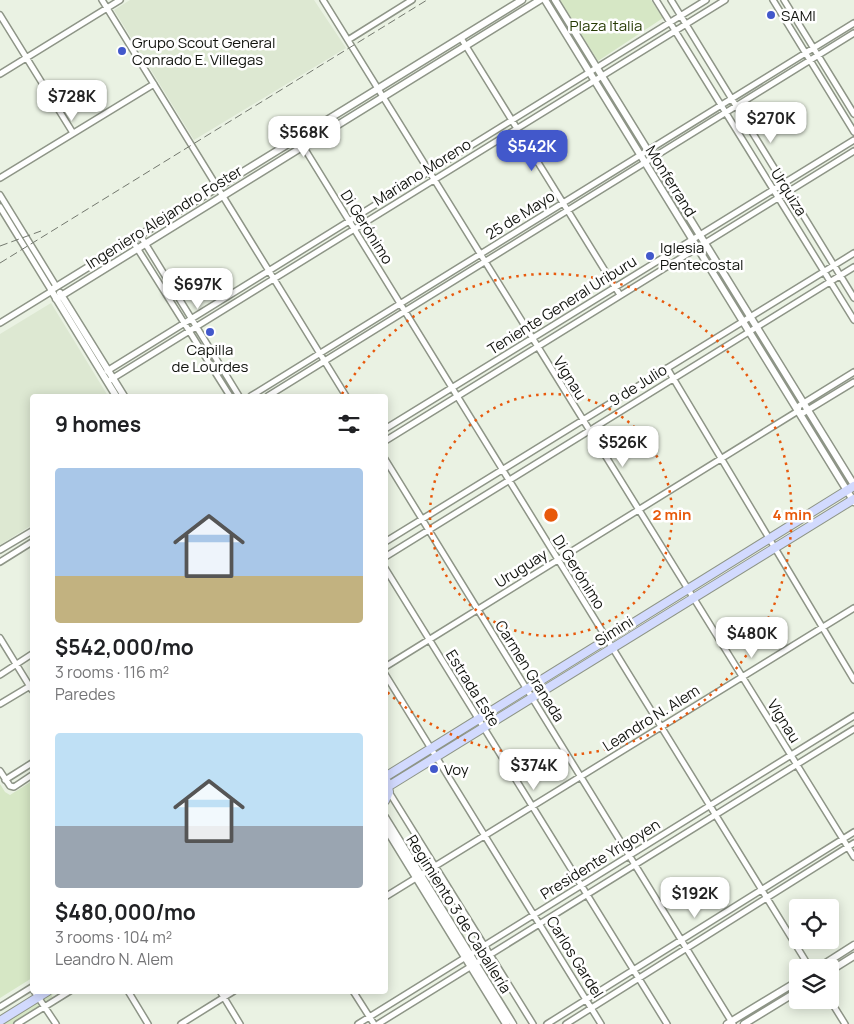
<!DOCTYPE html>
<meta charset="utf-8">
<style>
body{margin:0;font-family:Manrope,sans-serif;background:#f2f2f2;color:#202124;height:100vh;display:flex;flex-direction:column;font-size:19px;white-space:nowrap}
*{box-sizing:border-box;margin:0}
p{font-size:16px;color:#757577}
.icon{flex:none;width:28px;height:28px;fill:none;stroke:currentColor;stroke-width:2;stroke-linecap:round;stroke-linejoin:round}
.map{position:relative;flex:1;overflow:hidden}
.side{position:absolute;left:30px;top:394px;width:358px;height:600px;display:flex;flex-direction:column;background:#fff;border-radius:5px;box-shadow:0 2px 12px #0003}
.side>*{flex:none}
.buttons{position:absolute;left:789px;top:899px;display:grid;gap:10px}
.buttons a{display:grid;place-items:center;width:50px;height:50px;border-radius:5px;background:#fff;box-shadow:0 2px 12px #0003;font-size:25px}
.price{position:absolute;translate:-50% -42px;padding:0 11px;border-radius:10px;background:#fff;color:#222;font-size:16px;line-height:32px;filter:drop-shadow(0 1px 2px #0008)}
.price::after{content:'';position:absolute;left:50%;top:30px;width:15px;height:11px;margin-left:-8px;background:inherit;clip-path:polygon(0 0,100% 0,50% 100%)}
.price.active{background:#4258cb;color:#fff}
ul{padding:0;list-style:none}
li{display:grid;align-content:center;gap:10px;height:265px;padding:0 25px}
li span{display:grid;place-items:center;height:155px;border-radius:5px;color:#555}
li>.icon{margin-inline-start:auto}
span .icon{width:90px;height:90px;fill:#fffc;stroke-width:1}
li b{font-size:21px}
h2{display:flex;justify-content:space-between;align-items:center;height:60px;padding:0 25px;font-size:21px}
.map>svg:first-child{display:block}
.built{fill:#dde8d2}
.green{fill:#d6e7c5}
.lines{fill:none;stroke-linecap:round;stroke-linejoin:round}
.minor-casing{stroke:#8e9587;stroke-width:8}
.tertiary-casing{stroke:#8e9587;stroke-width:9}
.secondary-casing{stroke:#8e9587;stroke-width:10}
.minor{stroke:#fff;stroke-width:5}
.tertiary{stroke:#fff;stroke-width:6}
.secondary{stroke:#d2dafe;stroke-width:8}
.rail{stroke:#74796f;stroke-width:1;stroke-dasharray:8 4;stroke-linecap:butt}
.ring{fill:none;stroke:#e8590c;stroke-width:2.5;stroke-dasharray:2.5 5}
.poi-dot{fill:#4258cb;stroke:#fff;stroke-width:2}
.labels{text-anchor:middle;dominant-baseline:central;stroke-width:5;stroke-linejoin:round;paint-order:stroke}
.poi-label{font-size:15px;fill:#12140f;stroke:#fff;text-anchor:start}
.park-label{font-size:15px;fill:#263a04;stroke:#fff}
.street-label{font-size:15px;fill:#12140f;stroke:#fff}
.centre{fill:#e8590c;stroke:#fff;stroke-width:2.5}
.ring-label{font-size:15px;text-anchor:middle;font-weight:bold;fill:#e8590c;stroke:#fff;stroke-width:5;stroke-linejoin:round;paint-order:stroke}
</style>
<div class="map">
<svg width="854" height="1024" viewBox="0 0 854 1024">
<rect width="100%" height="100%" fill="#eaf2e3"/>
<path class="built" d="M130,0H314L346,48L194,140L114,10Z
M51,303L108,396H32V525L0,545V334Z"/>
<path class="green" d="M560,0H651L663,18L598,61Z
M32,781V978L0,998V784L5,792L10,795Z
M52,991H59L52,995L53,1001L15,1024H0Z"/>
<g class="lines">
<defs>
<path id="minor" d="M102,0L346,396
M323,0L854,857
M656,0L854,320
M671,0L854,298
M773,0L854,132
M784,0L854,114
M0,15L73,133
M461,38L620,295
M348,40L412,0
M0,74L120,0
M298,138L810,968
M0,178L154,84
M0,195L56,286
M0,207L51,290
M140,235L239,396
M132,240L230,396
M0,323L52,291
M667,368L854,680
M107,371L706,0
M110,380L725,0
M251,396L854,23
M268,396L854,33
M798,411L803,413L854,382
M385,429L854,140
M385,441L854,151
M385,459L733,1024
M385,542L854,253
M0,550L32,531
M385,557L854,267
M0,562L32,542
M385,568L667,1024
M0,638L32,690
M385,667L798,411L799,406L854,372
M385,674L601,1024
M0,675L32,654
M0,704L30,686
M0,771L10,786L14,787L32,775
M5,780L32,763
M389,792L533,1024
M385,897L854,608
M34,991L56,1024
M128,991L148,1024
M220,991L240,1024
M353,991L374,1024
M830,1000L845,1024
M0,1007L32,987
M17,1024L70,991
M181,1024L234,991
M358,1024L854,716
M378,1024L854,729
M547,1024L854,832
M566,1024L854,843"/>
<path id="tertiary" d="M545,0L854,502
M555,0L854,485
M60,293L124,396
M56,299L540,0
M116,396L51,290L522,0
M385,817L513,1024
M385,827L506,1024
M818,968L854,945
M830,971L854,956
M727,1024L798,981
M744,1024L798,991"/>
<path id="secondary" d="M385,777L854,486
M389,786L854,499
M385,801L389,792L387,782
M0,1021L48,991"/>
</defs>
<use href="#minor" class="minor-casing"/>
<use href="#tertiary" class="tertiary-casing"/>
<use href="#secondary" class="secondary-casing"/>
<use href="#minor" class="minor"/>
<use href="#tertiary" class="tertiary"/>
<use href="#secondary" class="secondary"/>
<path class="rail" d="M0,246L41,231
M0,263L427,0"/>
</g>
<g class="ring">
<circle cx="551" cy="515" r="121"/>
<path d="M342 394A241 241 0 1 1 385 690"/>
</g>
<g class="poi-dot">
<circle cx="771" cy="15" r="5"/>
<circle cx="122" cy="51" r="5"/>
<circle cx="650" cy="256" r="5"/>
<circle cx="210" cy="332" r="5"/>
<circle cx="434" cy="769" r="5"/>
</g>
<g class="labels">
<g class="poi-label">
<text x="781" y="15">SAMI</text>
<text x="132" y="42">Grupo Scout General<tspan x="132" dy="17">Conrado E. Villegas</tspan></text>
<text x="660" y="247">Iglesia<tspan x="660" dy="17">Pentecostal</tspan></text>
<text x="210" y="349" text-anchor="middle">Capilla<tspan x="210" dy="17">de Lourdes</tspan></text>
<text x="444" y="769">Voy</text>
</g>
<g class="park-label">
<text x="606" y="25">Plaza Italia</text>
</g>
<g class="street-label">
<text transform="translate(422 172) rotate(-32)">Mariano Moreno</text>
<text transform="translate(671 181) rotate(58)">Monferrand</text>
<text transform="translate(789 192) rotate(58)">Urquiza</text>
<text transform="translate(520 215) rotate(-32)">25 de Mayo</text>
<text transform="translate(164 217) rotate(-32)">Ingeniero Alejandro Foster</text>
<text transform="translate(367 227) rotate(58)">Di Gerónimo</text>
<text transform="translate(562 305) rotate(-32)">Teniente General Uriburu</text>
<text transform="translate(570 378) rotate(58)">Vignau</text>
<text transform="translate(638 385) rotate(-32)">9 de Julio</text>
<text transform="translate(521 568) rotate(-32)">Uruguay</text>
<text transform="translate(579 572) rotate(58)">Di Gerónimo</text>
<text transform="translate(614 631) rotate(-32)">Simini</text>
<text transform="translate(530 671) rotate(58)">Carmen Granada</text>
<text transform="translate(473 688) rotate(58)">Estrada Este</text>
<text transform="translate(651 718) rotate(-32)">Leandro N. Alem</text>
<text transform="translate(784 721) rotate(58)">Vignau</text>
<text transform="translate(600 859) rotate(-32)">Presidente Yrigoyen</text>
<text transform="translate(459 914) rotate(58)">Regimiento 3 de Caballería</text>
<text transform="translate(575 957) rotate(58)">Carlos Gardel</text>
</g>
</g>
<circle cx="551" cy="515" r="8" class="centre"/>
<g class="ring-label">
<text x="672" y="520">2 min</text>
<text x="792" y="520">4 min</text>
</g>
</svg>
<div class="buttons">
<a><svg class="icon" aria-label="locate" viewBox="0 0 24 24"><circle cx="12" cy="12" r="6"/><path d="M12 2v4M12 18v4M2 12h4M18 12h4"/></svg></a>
<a><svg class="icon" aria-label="layers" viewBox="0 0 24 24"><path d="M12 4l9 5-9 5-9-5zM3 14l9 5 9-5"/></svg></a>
</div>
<b class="price" style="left:72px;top:122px">$728K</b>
<b class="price" style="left:771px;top:144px">$270K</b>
<b class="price" style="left:304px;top:158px">$568K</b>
<b class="price active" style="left:532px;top:172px">$542K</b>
<b class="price" style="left:198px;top:310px">$697K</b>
<b class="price" style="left:623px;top:468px">$526K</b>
<b class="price" style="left:752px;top:659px">$480K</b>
<b class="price" style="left:534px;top:791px">$374K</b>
<b class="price" style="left:695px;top:919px">$192K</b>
<section class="side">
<h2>9 homes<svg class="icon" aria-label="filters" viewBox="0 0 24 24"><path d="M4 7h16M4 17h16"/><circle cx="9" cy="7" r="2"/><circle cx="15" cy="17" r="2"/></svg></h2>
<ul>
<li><span style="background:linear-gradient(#a9c7e8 70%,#c2b280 0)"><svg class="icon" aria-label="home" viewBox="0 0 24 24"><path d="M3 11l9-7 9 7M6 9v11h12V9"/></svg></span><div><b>$542,000/mo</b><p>3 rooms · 116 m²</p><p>Paredes</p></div></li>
<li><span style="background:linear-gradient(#bfe0f5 60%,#9aa5b1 0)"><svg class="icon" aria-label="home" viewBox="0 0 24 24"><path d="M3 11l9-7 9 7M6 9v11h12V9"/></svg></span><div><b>$480,000/mo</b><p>3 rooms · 104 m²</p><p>Leandro N. Alem</p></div></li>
</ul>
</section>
</div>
